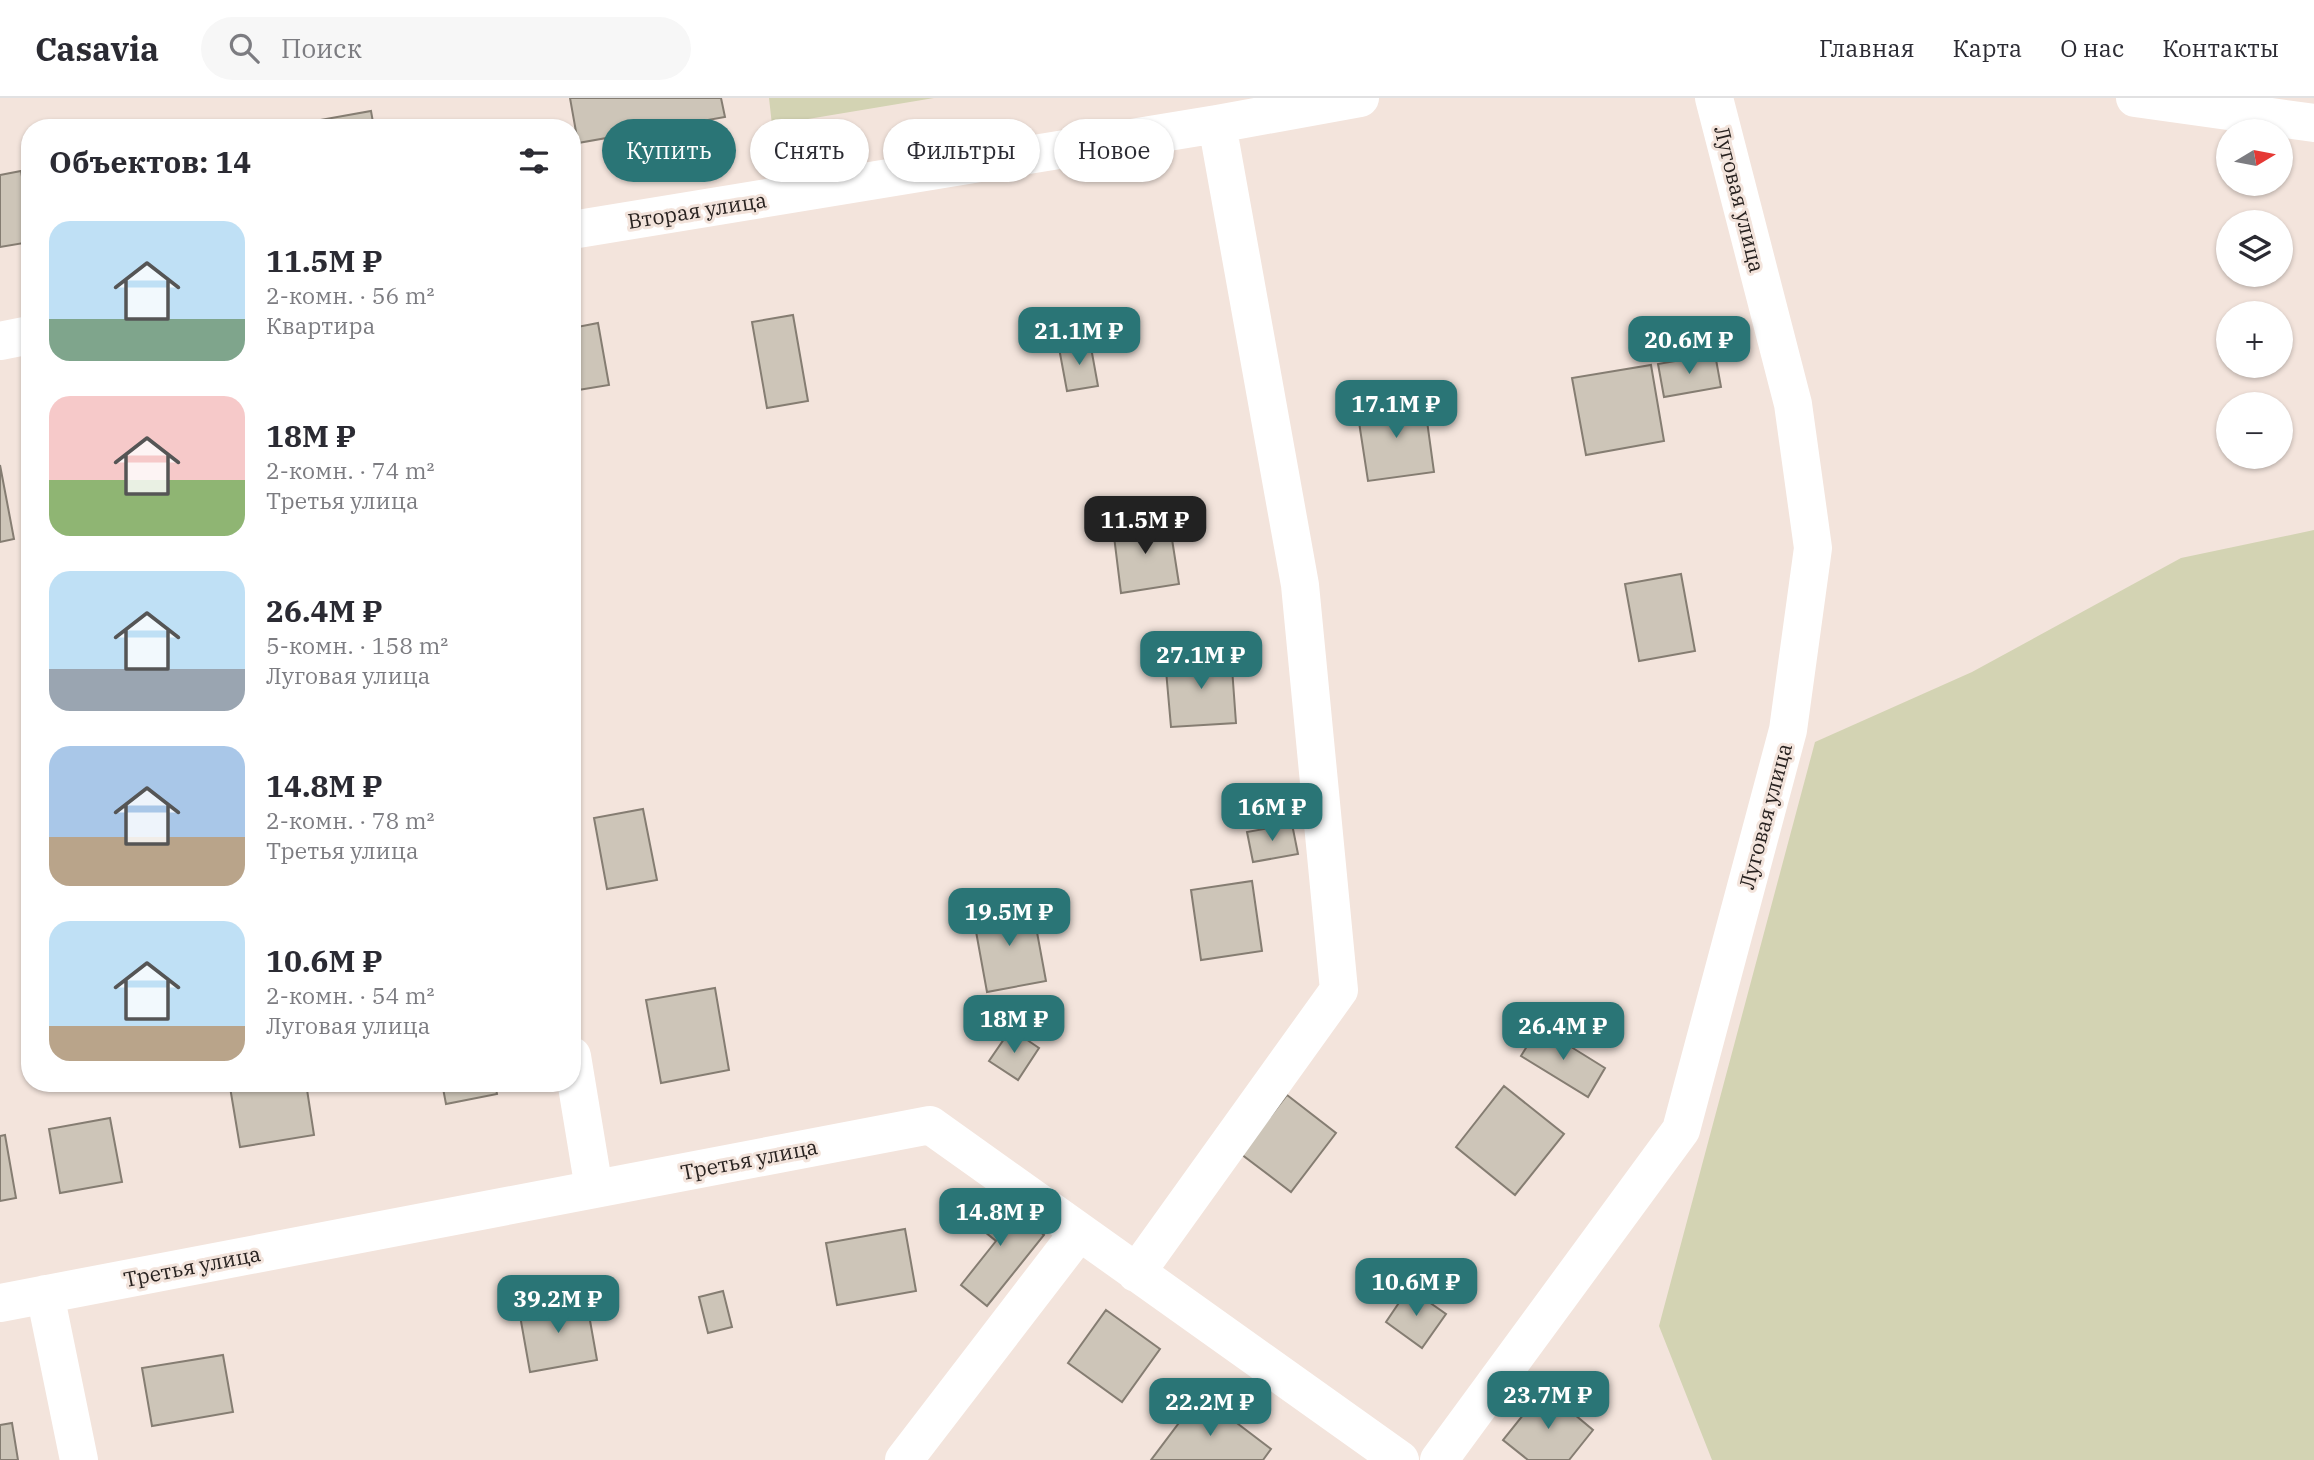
<!DOCTYPE html>
<html lang="ru">
<meta charset="utf-8">
<style>
body{margin:0;font-family:"IBM Plex Serif",serif;background:#f7f7f7;color:#2b2b33;height:100vh;display:flex;flex-direction:column;font-size:26px;white-space:nowrap}
*{box-sizing:border-box;margin:0}
p{font-size:23px;color:#7c7c81}
.icon{flex:none;width:38px;height:38px;fill:none;stroke:currentColor;stroke-width:2;stroke-linecap:round;stroke-linejoin:round}
.map{position:relative;flex:1;overflow:hidden}
.details{position:absolute;left:21px;top:21px;width:560px;height:973px;display:flex;flex-direction:column;background:#fff;border-radius:28px;box-shadow:0 2px 5px #0004}
.details>*{flex:none}
.banner{position:absolute;left:602px;top:21px;width:665px;height:63px;display:flex;gap:14px}
.needle{width:46px;rotate:80deg}
.tools{position:absolute;left:2216px;top:21px;display:grid;gap:14px}
.tools a{display:grid;place-items:center;width:77px;height:77px;border-radius:50%;background:#fff;box-shadow:0 2px 5px #0004;font-size:35px}
.price{position:absolute;translate:-50% -60px;padding:0 16px;border-radius:14px;background:#2a7576;color:#fff;font-size:23px;line-height:46px;filter:drop-shadow(0 2px 4px #0008)}
.price::after{content:'';position:absolute;left:50%;top:42px;width:21px;height:16px;margin-left:-10px;background:inherit;clip-path:polygon(0 0,100% 0,50% 100%)}
.price.selected{background:#222;color:#fff}
ul{padding:0;list-style:none}
li{display:flex;align-items:center;gap:21px;height:175px;padding:0 28px}
li span{display:grid;place-items:center;flex:none;width:196px;height:140px;border-radius:21px;color:#555}
li>.icon{margin-inline-start:auto}
span .icon{width:84px;height:84px;fill:#fffc;stroke-width:1}
li b{font-size:30px}
h2{display:flex;justify-content:space-between;align-items:center;height:84px;padding:0 28px;font-size:30px}
.tag{padding:0 24px;border-radius:32px;background:#fff;box-shadow:0 2px 5px #0004;font-size:24px;line-height:63px}
.tag.selected{background:#2a7576;color:#fff}
header{display:flex;align-items:center;gap:42px;box-sizing:border-box;height:98px;padding:0 35px;background:#fff;border-bottom:2px solid #e1e1e2}
header strong{font-size:33px}
nav{display:flex;gap:38px;margin-inline-start:auto;font-size:24px}
.search{width:490px;height:63px;background:#f7f7f7;display:flex;align-items:center;gap:18px;box-sizing:border-box;padding:0 24px;border-radius:38px;color:#7c7c81;font-size:26px}
.map>svg:first-child{display:block}
.green{fill:#d3d3b3}
.building{fill:#cdc5b8;stroke:#857d72;stroke-width:2}
.lines{fill:none;stroke-linecap:round;stroke-linejoin:round}
.minor{stroke:#fff;stroke-width:38}
.labels{text-anchor:middle;dominant-baseline:central;stroke-width:6;stroke-linejoin:round;paint-order:stroke}
.street-label{font-size:21px;fill:#282220;stroke:#f3e4dc}
</style>
<header>
<strong>Casavia</strong>
<div class="search"><svg class="icon" aria-label="search" viewBox="0 0 24 24"><circle cx="10" cy="10" r="6"/><path d="M15 15l6 6"/></svg>Поиск</div>
<nav><a>Главная</a><a>Карта</a><a>О нас</a><a>Контакты</a></nav>
</header>
<div class="map">
<svg width="2314" height="1362" viewBox="0 0 2314 1362">
<rect width="100%" height="100%" fill="#f3e4dc"/>
<path class="green" d="M769,0H934L772,27Z
M2314,432V1362H1712L1659,1228L1815,644L1972,574L2181,460Z"/>
<path class="building" d="M570,0H721L725,19L578,45Z
M371,13L374,30H310L309,24Z
M21,73L30,123V144L0,149V77Z
M793,217L808,303L767,310L752,224Z
M598,225L609,287L572,293V230Z
M1090,244L1098,288L1067,293L1059,250Z
M1715,256L1721,289L1664,299L1658,266Z
M1651,267L1664,343L1586,357L1572,280Z
M1424,301L1434,374L1368,383L1357,311Z
M0,367L14,441L0,444Z
M1169,422L1179,486L1121,495L1113,430Z
M1681,476L1695,553L1639,563L1625,486Z
M1231,556L1236,625L1171,629L1165,561Z
M643,711L657,782L607,791L594,720Z
M1292,726L1298,756L1253,764L1247,734Z
M1252,783L1262,853L1201,862L1191,792Z
M1032,807L1046,883L987,894L973,817Z
M715,890L729,972L661,985L646,902Z
M1539,929L1605,970L1588,999L1521,958Z
M1011,931L1039,950L1018,982L989,963Z
M255,985H306L314,1037L240,1049L230,989Z
M442,985H495L497,996L446,1006Z
M1504,988L1564,1036L1515,1097L1456,1049Z
M1287,997L1336,1035L1291,1094L1241,1056Z
M110,1020L122,1084L60,1095L49,1031Z
M5,1037L16,1100L0,1103V1038Z
M990,1094L1044,1137L987,1208L961,1187L996,1143L969,1121Z
M905,1131L916,1193L837,1207L826,1145Z
M1409,1190L1446,1216L1422,1250L1386,1224Z
M723,1193L732,1229L708,1235L699,1199Z
M586,1200L597,1262L530,1274L519,1212Z
M1106,1212L1160,1251L1122,1304L1068,1265Z
M223,1257L233,1314L152,1328L142,1270Z
M1544,1291L1593,1332L1569,1362H1528L1503,1342Z
M1200,1297L1271,1351L1263,1362H1151Z
M12,1325L18,1362H0V1327Z"/>
<g class="lines">
<path class="minor" d="M2135,0L2314,25
M572,132L1217,26L1360,0
M0,243L30,237
M572,958L594,1091
M1136,1175L1339,892L1300,487L1217,26
M45,1196L79,1362
M0,1205L930,1027L1400,1362
M904,1362L1079,1134
M1439,1362L1681,1032L1788,632L1813,450L1793,306L1714,0"/>
</g>
<g class="labels">
<g class="street-label">
<text transform="translate(1740 101) rotate(76)">Луговая улица</text>
<text transform="translate(697 112) rotate(-9)">Вторая улица</text>
<text transform="translate(1765 718) rotate(-75)">Луговая улица</text>
<text transform="translate(749 1061) rotate(-11)">Третья улица</text>
<text transform="translate(192 1168) rotate(-11)">Третья улица</text>
</g>
</g>
</svg>
<div class="tools">
<a><svg class="needle" viewBox="-14 -14 28 28"><path d="M0-13l5 13h-10z" fill="#e53935"/><path d="M0 13l5-13h-10z" fill="#7c7c81"/></svg></a>
<a><svg class="icon" aria-label="layers" viewBox="0 0 24 24"><path d="M12 4l9 5-9 5-9-5zM3 14l9 5 9-5"/></svg></a>
<a>+</a>
<a>−</a>
</div>
<b class="price" style="left:1079px;top:269px">21.1M ₽</b>
<b class="price" style="left:1689px;top:278px">20.6M ₽</b>
<b class="price" style="left:1396px;top:342px">17.1M ₽</b>
<b class="price selected" style="left:1145px;top:458px">11.5M ₽</b>
<b class="price" style="left:1201px;top:593px">27.1M ₽</b>
<b class="price" style="left:1272px;top:745px">16M ₽</b>
<b class="price" style="left:1009px;top:850px">19.5M ₽</b>
<b class="price" style="left:1014px;top:957px">18M ₽</b>
<b class="price" style="left:1563px;top:964px">26.4M ₽</b>
<b class="price" style="left:1000px;top:1150px">14.8M ₽</b>
<b class="price" style="left:1416px;top:1220px">10.6M ₽</b>
<b class="price" style="left:558px;top:1237px">39.2M ₽</b>
<b class="price" style="left:1548px;top:1333px">23.7M ₽</b>
<b class="price" style="left:1210px;top:1340px">22.2M ₽</b>
<div class="banner">
<a class="tag selected">Купить</a>
<a class="tag">Снять</a>
<a class="tag">Фильтры</a>
<a class="tag">Новое</a>
</div>
<section class="details">
<h2>Объектов: 14<svg class="icon" aria-label="filters" viewBox="0 0 24 24"><path d="M4 7h16M4 17h16"/><circle cx="9" cy="7" r="2"/><circle cx="15" cy="17" r="2"/></svg></h2>
<ul>
<li><span style="background:linear-gradient(#bfe0f5 70%,#7fa58c 0)"><svg class="icon" aria-label="home" viewBox="0 0 24 24"><path d="M3 11l9-7 9 7M6 9v11h12V9"/></svg></span><div><b>11.5M ₽</b><p>2-комн. · 56 m²</p><p>Квартира</p></div></li>
<li><span style="background:linear-gradient(#f6c9c9 60%,#8fb573 0)"><svg class="icon" aria-label="home" viewBox="0 0 24 24"><path d="M3 11l9-7 9 7M6 9v11h12V9"/></svg></span><div><b>18M ₽</b><p>2-комн. · 74 m²</p><p>Третья улица</p></div></li>
<li><span style="background:linear-gradient(#bfe0f5 70%,#9aa5b1 0)"><svg class="icon" aria-label="home" viewBox="0 0 24 24"><path d="M3 11l9-7 9 7M6 9v11h12V9"/></svg></span><div><b>26.4M ₽</b><p>5-комн. · 158 m²</p><p>Луговая улица</p></div></li>
<li><span style="background:linear-gradient(#a9c7e8 65%,#b9a48a 0)"><svg class="icon" aria-label="home" viewBox="0 0 24 24"><path d="M3 11l9-7 9 7M6 9v11h12V9"/></svg></span><div><b>14.8M ₽</b><p>2-комн. · 78 m²</p><p>Третья улица</p></div></li>
<li><span style="background:linear-gradient(#bfe0f5 75%,#b9a48a 0)"><svg class="icon" aria-label="home" viewBox="0 0 24 24"><path d="M3 11l9-7 9 7M6 9v11h12V9"/></svg></span><div><b>10.6M ₽</b><p>2-комн. · 54 m²</p><p>Луговая улица</p></div></li>
</ul>
</section>
</div>
